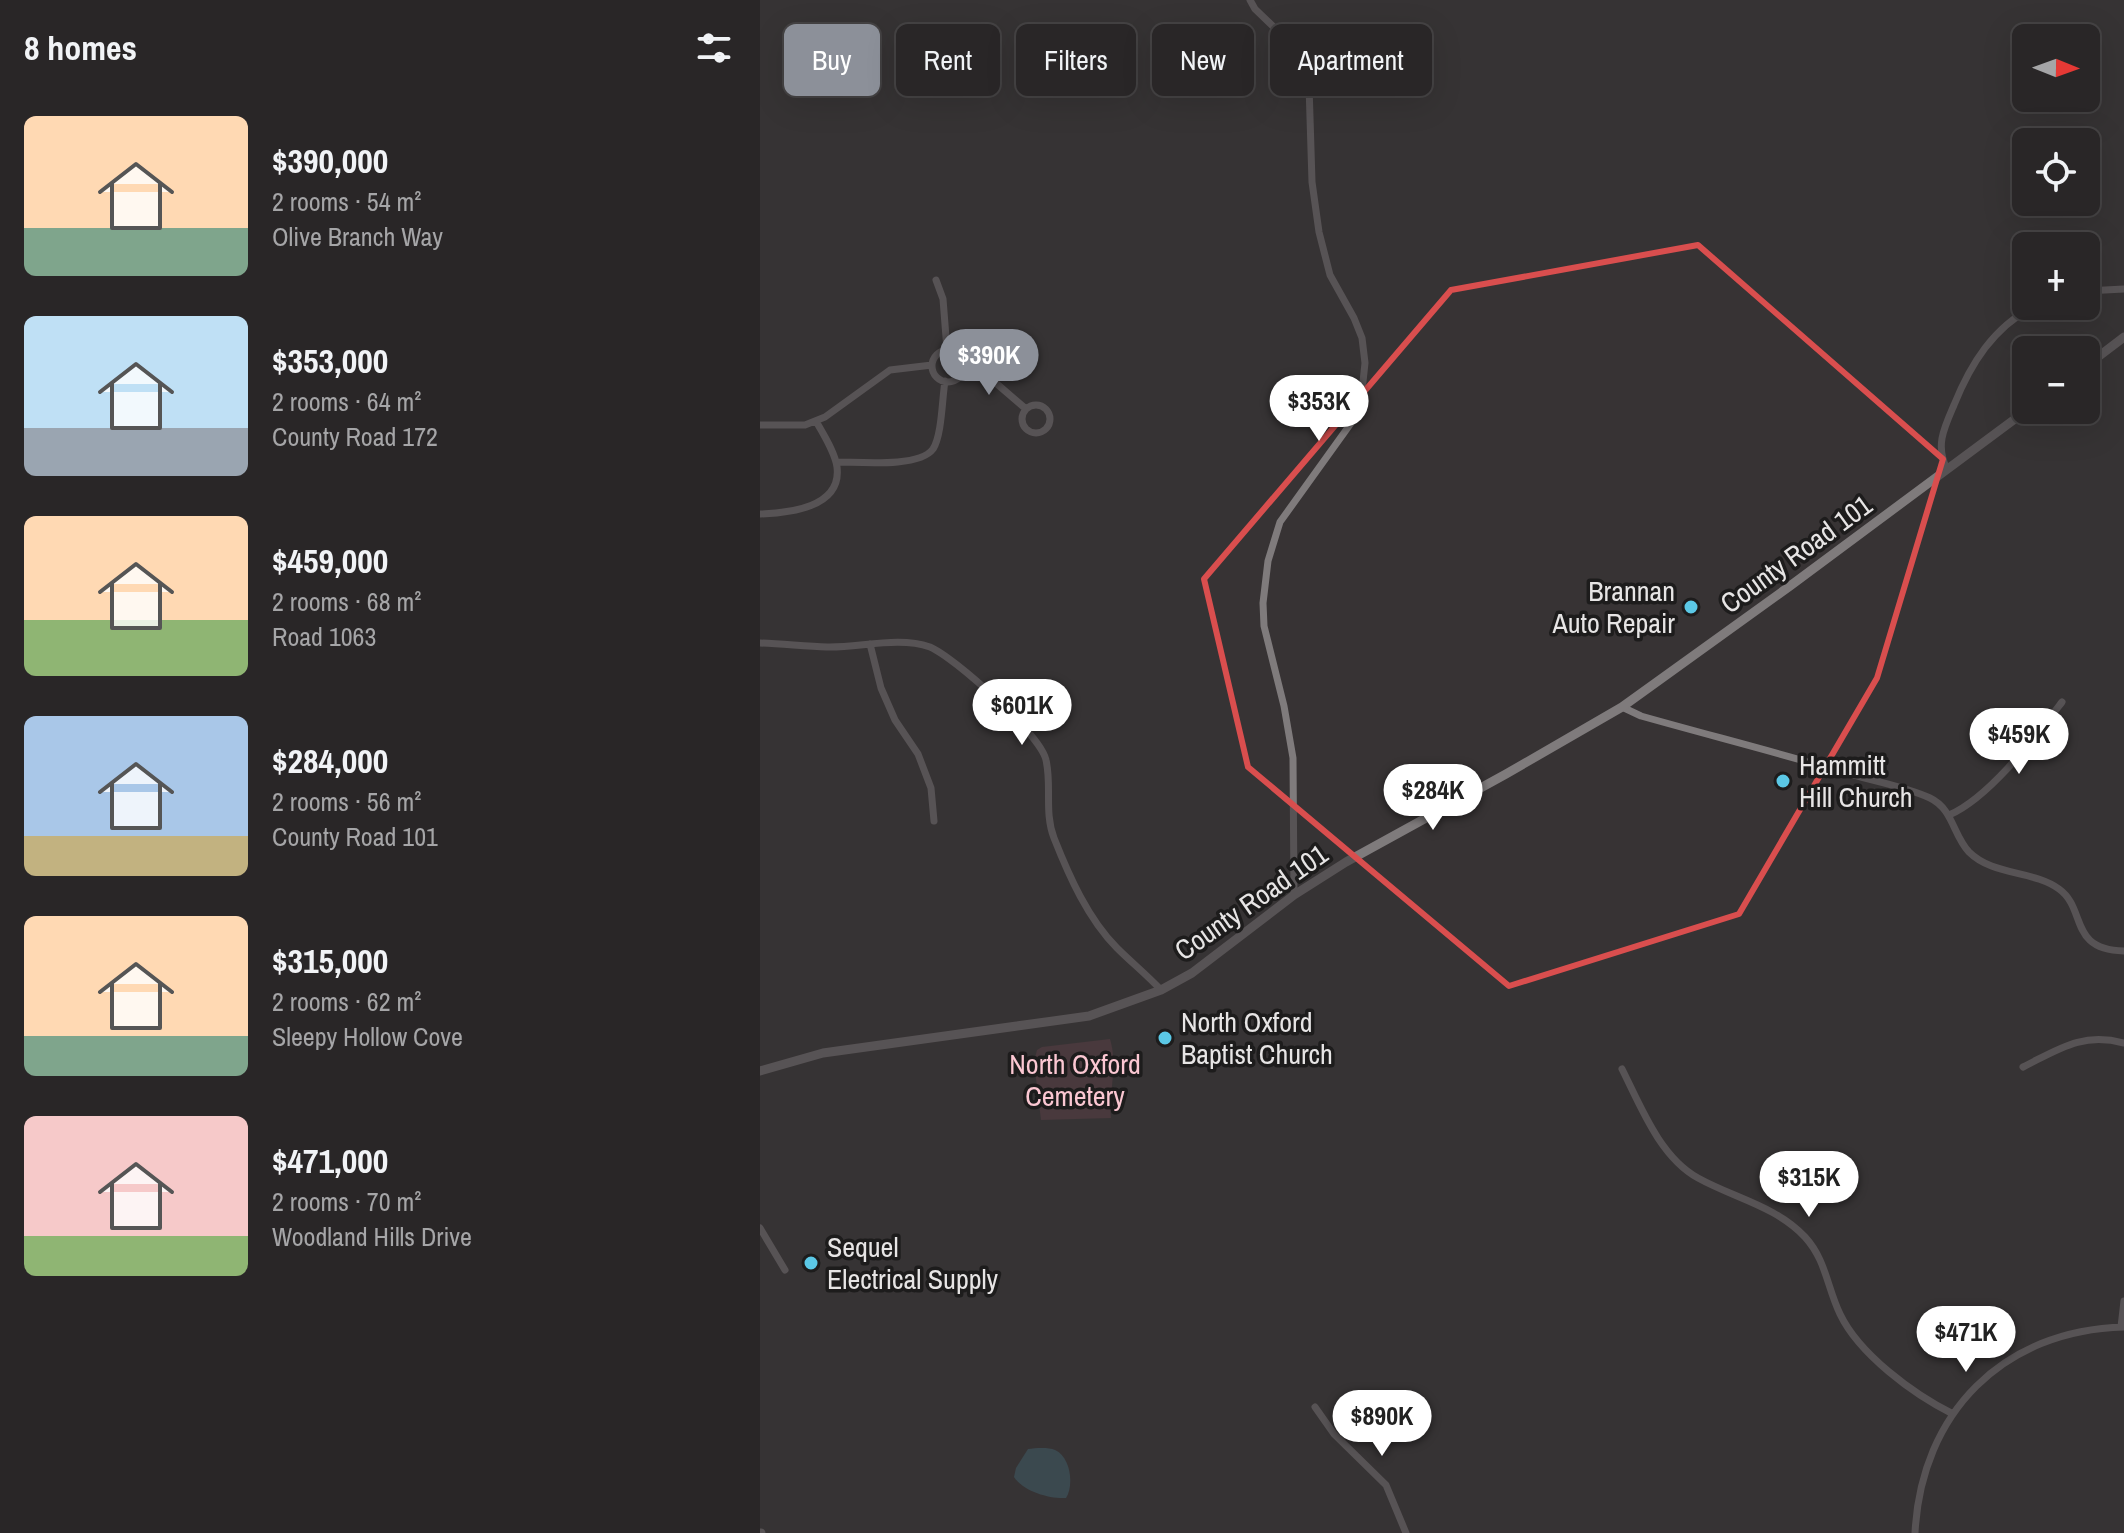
<!DOCTYPE html>
<meta charset="utf-8">
<style>
body{margin:0;font-family:"Archivo Narrow",sans-serif;background:#353233;color:#f1f3f6;height:100vh;display:flex;flex-direction:column;font-size:30px;white-space:nowrap}
*{box-sizing:border-box;margin:0}
p{font-size:26px;color:#a5a5a7}
.icon{flex:none;width:44px;height:44px;fill:none;stroke:currentColor;stroke-width:2;stroke-linecap:round;stroke-linejoin:round}
.map{position:relative;flex:1;overflow:hidden}
.panel{display:flex;flex-direction:column;background:#292627;width:760px}
.panel>*{flex:none}
.hud{position:absolute;left:24px;top:24px;width:760px;height:72px;display:flex;gap:16px}
.needle{width:52px;rotate:91deg}
.controls{position:absolute;left:1252px;top:24px;display:grid;gap:16px}
.controls a{display:grid;place-items:center;width:88px;height:88px;border-radius:12px;background:#292627;box-shadow:0 8px 32px #0002,0 0 0 2px #454344;font-size:40px}
.price{position:absolute;translate:-50% -68px;padding:0 18px;border-radius:28px;background:#fff;color:#222;font-size:26px;line-height:52px;filter:drop-shadow(0 2px 4px #0008)}
.price::after{content:'';position:absolute;left:50%;top:48px;width:24px;height:18px;margin-left:-12px;background:inherit;clip-path:polygon(0 0,100% 0,50% 100%)}
.price.on{background:#8c9099;color:#fff}
ul{padding:0;list-style:none}
li{display:flex;align-items:center;gap:24px;height:200px;padding:0 24px}
li span{display:grid;place-items:center;flex:none;width:224px;height:160px;border-radius:12px;color:#555}
li>.icon{margin-inline-start:auto}
span .icon{width:96px;height:96px;fill:#fffc;stroke-width:1}
li b{font-size:34px}
h2{display:flex;justify-content:space-between;align-items:center;height:96px;padding:0 24px;font-size:34px}
.chip{padding:0 28px;border-radius:12px;background:#292627;box-shadow:0 8px 32px #0002,0 0 0 2px #454344;font-size:28px;line-height:72px}
.chip.on{background:#8c9099;color:#fff}
main{display:flex;flex:1;min-height:0}
.map>svg:first-child{display:block}
.green{fill:#5f4047}
.water{fill:#406570}
.lines{fill:none;stroke-linecap:round;stroke-linejoin:round}
.minor{stroke:#7f7b7c;stroke-width:7}
.tertiary{stroke:#7f7b7c;stroke-width:9}
.marked{fill:none;stroke:#d94e4e;stroke-width:6;stroke-linejoin:round}
.poi-dot{fill:#5bc8e6;stroke:#1d1c1c;stroke-width:3}
.labels{text-anchor:middle;dominant-baseline:central;stroke-width:7;stroke-linejoin:round;paint-order:stroke}
.street-label{font-size:28px;fill:#e7e5e5;stroke:#1d1c1c}
.poi-label{font-size:28px;fill:#e7e5e5;stroke:#1d1c1c;text-anchor:start}
.park-label{font-size:28px;fill:#fbc7d2;stroke:#1d1c1c}
</style>
<main>
<section class="panel">
<h2>8 homes<svg class="icon" aria-label="filters" viewBox="0 0 24 24"><path d="M4 7h16M4 17h16"/><circle cx="9" cy="7" r="2"/><circle cx="15" cy="17" r="2"/></svg></h2>
<ul>
<li><span style="background:linear-gradient(#ffd9b3 70%,#7fa58c 0)"><svg class="icon" aria-label="home" viewBox="0 0 24 24"><path d="M3 11l9-7 9 7M6 9v11h12V9"/></svg></span><div><b>$390,000</b><p>2 rooms · 54 m²</p><p>Olive Branch Way</p></div></li>
<li><span style="background:linear-gradient(#bfe0f5 70%,#9aa5b1 0)"><svg class="icon" aria-label="home" viewBox="0 0 24 24"><path d="M3 11l9-7 9 7M6 9v11h12V9"/></svg></span><div><b>$353,000</b><p>2 rooms · 64 m²</p><p>County Road 172</p></div></li>
<li><span style="background:linear-gradient(#ffd9b3 65%,#8fb573 0)"><svg class="icon" aria-label="home" viewBox="0 0 24 24"><path d="M3 11l9-7 9 7M6 9v11h12V9"/></svg></span><div><b>$459,000</b><p>2 rooms · 68 m²</p><p>Road 1063</p></div></li>
<li><span style="background:linear-gradient(#a9c7e8 75%,#c2b280 0)"><svg class="icon" aria-label="home" viewBox="0 0 24 24"><path d="M3 11l9-7 9 7M6 9v11h12V9"/></svg></span><div><b>$284,000</b><p>2 rooms · 56 m²</p><p>County Road 101</p></div></li>
<li><span style="background:linear-gradient(#ffd9b3 75%,#7fa58c 0)"><svg class="icon" aria-label="home" viewBox="0 0 24 24"><path d="M3 11l9-7 9 7M6 9v11h12V9"/></svg></span><div><b>$315,000</b><p>2 rooms · 62 m²</p><p>Sleepy Hollow Cove</p></div></li>
<li><span style="background:linear-gradient(#f6c9c9 75%,#8fb573 0)"><svg class="icon" aria-label="home" viewBox="0 0 24 24"><path d="M3 11l9-7 9 7M6 9v11h12V9"/></svg></span><div><b>$471,000</b><p>2 rooms · 70 m²</p><p>Woodland Hills Drive</p></div></li>
</ul>
</section>
<div class="map">
<svg width="1364" height="1533" viewBox="0 0 1364 1533">
<rect width="100%" height="100%" fill="#373334"/>
<path class="green" d="M350,1039C358,1065 349,1091 351,1118L281,1120L274,1062L277,1050L282,1047Z"/>
<path class="water" d="M268,1449C276,1448 288,1447 295,1450C311,1457 314,1486 306,1498C289,1499 263,1491 254,1477L256,1468Z"/>
<g class="lines">
<path class="minor" d="M490,0L495,9L520,33L545,68L549,85L552,182L559,232L570,275L594,318L602,338L605,363L602,391L594,419L520,522L508,561L503,603L504,626L524,706L533,758L534,895
M176,280L183,299L187,350
M1326,291L1364,289
M172 366a16 16 0 1 1 32 0a16 16 0 1 1-32 0Z
M203,371L237,384L266,409
M262 419a14 14 0 1 1 28 0a14 14 0 1 1-28 0Z
M0,425H45L65,417L130,370L172,365
M77,462C99,462 159,468 173,449C182,435 182,399 185,381
M1187,469C1175,446 1184,428 1194,405C1211,363 1233,328 1274,306
M0,514C28,513 82,508 77,467C75,452 63,434 56,421
M0,643C22,644 45,646 67,647C99,648 138,636 170,647C194,657 281,735 286,760C292,786 284,812 294,838C309,876 328,919 357,948C371,962 387,975 401,990
M110,644L121,688L135,720L158,754L171,788L174,821
M862,707L881,716C952,736 1023,754 1093,775C1118,782 1146,787 1170,798C1193,809 1193,835 1209,852C1233,876 1273,870 1299,889C1327,909 1308,950 1364,951
M1189,815C1229,798 1275,737 1302,702
M1263,1067C1299,1049 1322,1032 1364,1043
M862,1069C881,1107 900,1157 938,1178C974,1198 1016,1206 1045,1237C1066,1260 1067,1287 1080,1314C1099,1354 1153,1394 1193,1414
M0,1228L25,1270
M1361,1327L1364,1301
M555,1407L574,1434L626,1485L646,1533
M1155,1533C1161,1413 1243,1330 1364,1327"/>
<path class="tertiary" d="M1326,366L1364,337
M0,1071L63,1053L329,1016L401,990L432,973L534,895L586,862L746,774L862,707L1030,586L1267,410
M0,1533H1"/>
</g>
<path d="M0 0H1364V1533H0ZM938,245L1183,459L1117,678L979,914L749,986L488,767L444,579L691,290Z" fill="#373334" fill-opacity=".55" fill-rule="evenodd"/>
<path class="marked" d="M938,245L1183,459L1117,678L979,914L749,986L488,767L444,579L691,290Z"/>
<g class="poi-dot">
<circle cx="931" cy="607" r="8"/>
<circle cx="1023" cy="781" r="8"/>
<circle cx="405" cy="1038" r="8"/>
<circle cx="51" cy="1263" r="8"/>
</g>
<g class="labels">
<g class="street-label">
<text transform="translate(1036 554) rotate(-36)">County Road 101</text>
<text transform="translate(491 902) rotate(-35)">County Road 101</text>
</g>
<g class="poi-label">
<text x="915" y="591" text-anchor="end">Brannan<tspan x="915" dy="32">Auto Repair</tspan></text>
<text x="1039" y="765">Hammitt<tspan x="1039" dy="32">Hill Church</tspan></text>
<text x="421" y="1022">North Oxford<tspan x="421" dy="32">Baptist Church</tspan></text>
<text x="67" y="1247">Sequel<tspan x="67" dy="32">Electrical Supply</tspan></text>
</g>
<g class="park-label">
<text x="315" y="1064">North Oxford<tspan x="315" dy="32">Cemetery</tspan></text>
</g>
</g>
</svg>
<div class="controls">
<a><svg class="needle" viewBox="-14 -14 28 28"><path d="M0-13l5 13h-10z" fill="#e53935"/><path d="M0 13l5-13h-10z" fill="#a5a5a7"/></svg></a>
<a><svg class="icon" aria-label="locate" viewBox="0 0 24 24"><circle cx="12" cy="12" r="6"/><path d="M12 2v4M12 18v4M2 12h4M18 12h4"/></svg></a>
<a>+</a>
<a>−</a>
</div>
<b class="price on" style="left:229px;top:397px">$390K</b>
<b class="price" style="left:559px;top:443px">$353K</b>
<b class="price" style="left:262px;top:747px">$601K</b>
<b class="price" style="left:1259px;top:776px">$459K</b>
<b class="price" style="left:673px;top:832px">$284K</b>
<b class="price" style="left:1049px;top:1219px">$315K</b>
<b class="price" style="left:1206px;top:1374px">$471K</b>
<b class="price" style="left:622px;top:1458px">$890K</b>
<div class="hud">
<a class="chip on">Buy</a>
<a class="chip">Rent</a>
<a class="chip">Filters</a>
<a class="chip">New</a>
<a class="chip">Apartment</a>
</div>
</div>
</main>
